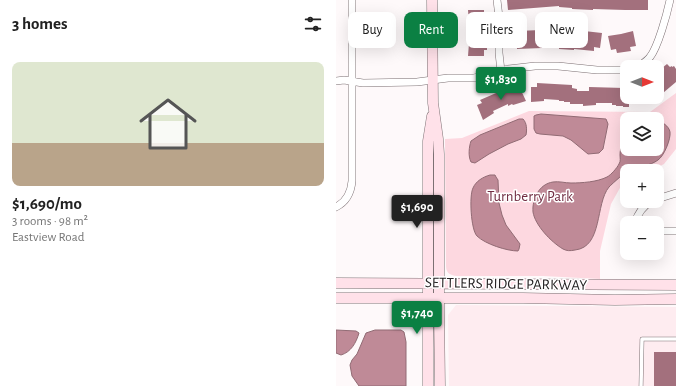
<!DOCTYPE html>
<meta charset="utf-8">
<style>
body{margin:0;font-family:"Alegreya Sans",sans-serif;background:#f2f2f2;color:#222;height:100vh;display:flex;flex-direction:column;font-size:15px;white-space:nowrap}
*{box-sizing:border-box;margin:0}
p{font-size:13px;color:#767676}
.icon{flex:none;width:22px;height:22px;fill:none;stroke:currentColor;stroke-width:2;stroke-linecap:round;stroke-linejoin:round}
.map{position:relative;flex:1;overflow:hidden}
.details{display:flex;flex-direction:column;background:#fff;width:336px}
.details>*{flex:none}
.banner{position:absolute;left:12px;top:12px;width:268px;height:36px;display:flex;gap:8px}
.needle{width:26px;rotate:90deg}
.buttons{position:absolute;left:284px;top:60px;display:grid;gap:8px}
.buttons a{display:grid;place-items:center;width:44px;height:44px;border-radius:8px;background:#fff;box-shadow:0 4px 16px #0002;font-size:20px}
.price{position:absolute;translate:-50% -34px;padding:0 9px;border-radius:4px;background:#0b8043;color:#fff;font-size:13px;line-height:26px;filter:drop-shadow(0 1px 2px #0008)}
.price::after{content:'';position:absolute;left:50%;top:24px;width:12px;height:9px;margin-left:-6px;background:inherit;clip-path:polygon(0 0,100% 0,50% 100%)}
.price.current{background:#222;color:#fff}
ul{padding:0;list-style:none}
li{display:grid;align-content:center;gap:8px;height:212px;padding:0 12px}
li+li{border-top:1px solid #e0e0e0}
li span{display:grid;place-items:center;height:124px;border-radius:8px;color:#555}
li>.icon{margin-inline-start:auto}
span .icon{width:72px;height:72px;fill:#fffc;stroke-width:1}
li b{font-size:17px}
h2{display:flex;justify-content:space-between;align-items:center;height:48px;padding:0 12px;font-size:17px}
.pill{padding:0 14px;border-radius:8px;background:#fff;box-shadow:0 4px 16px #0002;font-size:14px;line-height:36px}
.pill.current{background:#0b8043;color:#fff}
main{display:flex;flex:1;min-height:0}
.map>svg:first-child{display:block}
.built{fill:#feecf0}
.green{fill:#fdd8e0;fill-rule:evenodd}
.water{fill:#bf8a97;stroke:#916b74}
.building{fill:#a3707d}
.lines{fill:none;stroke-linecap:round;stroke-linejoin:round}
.lane-casing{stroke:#7c7073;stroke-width:4.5}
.street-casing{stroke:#7c7073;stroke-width:8}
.secondary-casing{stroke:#7c7073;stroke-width:11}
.lane{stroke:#fff;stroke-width:3.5}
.street{stroke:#fff;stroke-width:7}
.secondary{stroke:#ffe1e9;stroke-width:10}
.labels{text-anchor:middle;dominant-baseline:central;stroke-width:3;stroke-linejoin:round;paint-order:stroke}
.park-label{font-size:15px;fill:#722f44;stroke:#fff}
.street-label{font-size:15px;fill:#262223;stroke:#fff}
</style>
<main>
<section class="details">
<h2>3 homes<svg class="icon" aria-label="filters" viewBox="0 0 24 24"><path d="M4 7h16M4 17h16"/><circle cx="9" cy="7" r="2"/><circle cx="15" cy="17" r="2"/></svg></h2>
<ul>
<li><span style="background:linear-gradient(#dfe7d0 65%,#b9a48a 0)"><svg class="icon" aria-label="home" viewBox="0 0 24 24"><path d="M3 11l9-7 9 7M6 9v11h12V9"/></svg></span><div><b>$1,690/mo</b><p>3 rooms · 98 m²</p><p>Eastview Road</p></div></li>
</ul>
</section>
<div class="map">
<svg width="340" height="386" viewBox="0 0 340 386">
<rect width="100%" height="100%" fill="#fef9fa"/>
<path class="built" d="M120,305L340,307V386H113L112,315Z"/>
<path class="green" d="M340,93V149L328,164L314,171H291V183L285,186L275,204L264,251V279L207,276H120C113,275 110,272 110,266L109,139L126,138L193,111L314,112ZM291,119H321V149H291Z"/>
<path class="water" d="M205,114L270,119L272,124L267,149L263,153L252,154L235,140L227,136L204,134L200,133L198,129V116L200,115Z
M183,119H187C191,123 191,130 190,135L185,139L172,144L153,154L139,163L135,162C132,156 133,147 135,141L144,135Z
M321,120C326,122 333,126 334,132C335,139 328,156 322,160C314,166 303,166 294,170C289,172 277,183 273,187C259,204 267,247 239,250C234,251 231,251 227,249C215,242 199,225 197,212C196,199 203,184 217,182C223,181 229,183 235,183C246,183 261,182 271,177C275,175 281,168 283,164C285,161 284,158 284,155C284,147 288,138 291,132V149H321Z
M154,175H159L160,177L162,180L163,203L166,215L170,225L184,244L183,249L182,251C171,251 149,244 141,236C135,230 133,196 137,188C140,181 147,177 154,175Z
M0,330L20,331L23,333C20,343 15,352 5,355L0,353Z
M39,330H65L68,332L70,342V386H23L16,376L14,365L16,360L21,354L30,333Z"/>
<path class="building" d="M171,0H312V10H289L257,9V10L236,9V8L223,7V6L172,10Z
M132,10H148V16H151V50H148V56H132L133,43H136V27H134V23H133Z
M215,28L248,32V31L266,33L264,48L258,47V51L238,49V50L223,49V45L213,44H206V48L181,49V46H175V31L181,30V31L205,30L204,29Z
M297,31L300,46L294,47L295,51L281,53L280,49L275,50L272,36L285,34Z
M331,64L334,67L336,66V67L338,66L340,69V82L321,98V80L322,79L321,77V72Z
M201,83L236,85V88L241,89V91H253V87L288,88V92H291V97H293V107H287V106H280V105H276V103H260V105L247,106V104H234V102H228V101H223V100L208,99V101L195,102V87H201Z
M176,86L177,88L183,86L190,101L177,105L176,104L172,106V104L157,111L158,113L147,120L141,105L146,103L144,100Z
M318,352H340V386H318Z"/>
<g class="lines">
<defs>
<path id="lane" d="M305,386L306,339H340"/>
<path id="street" d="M161,0L163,17V53L165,71
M302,67C306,64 311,61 314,57C322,47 331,14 334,0
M0,81L8,80L27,83L81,82L112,78H138L172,69L199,66H222L261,70H291
M321,199L340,193
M0,207C10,202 15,193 16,181V0
M299,223C302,212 307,206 316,201
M321,231H340"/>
<path id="secondary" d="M96,0L97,103L102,139L103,154V310L104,386
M0,283L340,285
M0,298H187L279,300L340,299
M92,386V141L96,116"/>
</defs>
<use href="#lane" class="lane-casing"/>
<use href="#street" class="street-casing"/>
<use href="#secondary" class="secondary-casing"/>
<use href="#lane" class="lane"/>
<use href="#street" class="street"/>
<use href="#secondary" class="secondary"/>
</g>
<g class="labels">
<g class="park-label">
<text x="194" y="196">Turnberry Park</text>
</g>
<g class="street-label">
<text transform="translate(170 284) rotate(1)">SETTLERS RIDGE PARKWAY</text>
</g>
</g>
</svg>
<div class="buttons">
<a><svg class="needle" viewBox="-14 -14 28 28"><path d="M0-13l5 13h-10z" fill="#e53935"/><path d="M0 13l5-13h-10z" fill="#767676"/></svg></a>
<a><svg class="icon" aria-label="layers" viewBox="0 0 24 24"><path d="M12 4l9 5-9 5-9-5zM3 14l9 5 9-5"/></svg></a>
<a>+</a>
<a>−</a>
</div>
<b class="price" style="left:165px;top:101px">$1,830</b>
<b class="price current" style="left:81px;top:229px">$1,690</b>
<b class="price" style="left:81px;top:335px">$1,740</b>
<div class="banner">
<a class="pill">Buy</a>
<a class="pill current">Rent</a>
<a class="pill">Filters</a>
<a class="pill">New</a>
</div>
</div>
</main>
